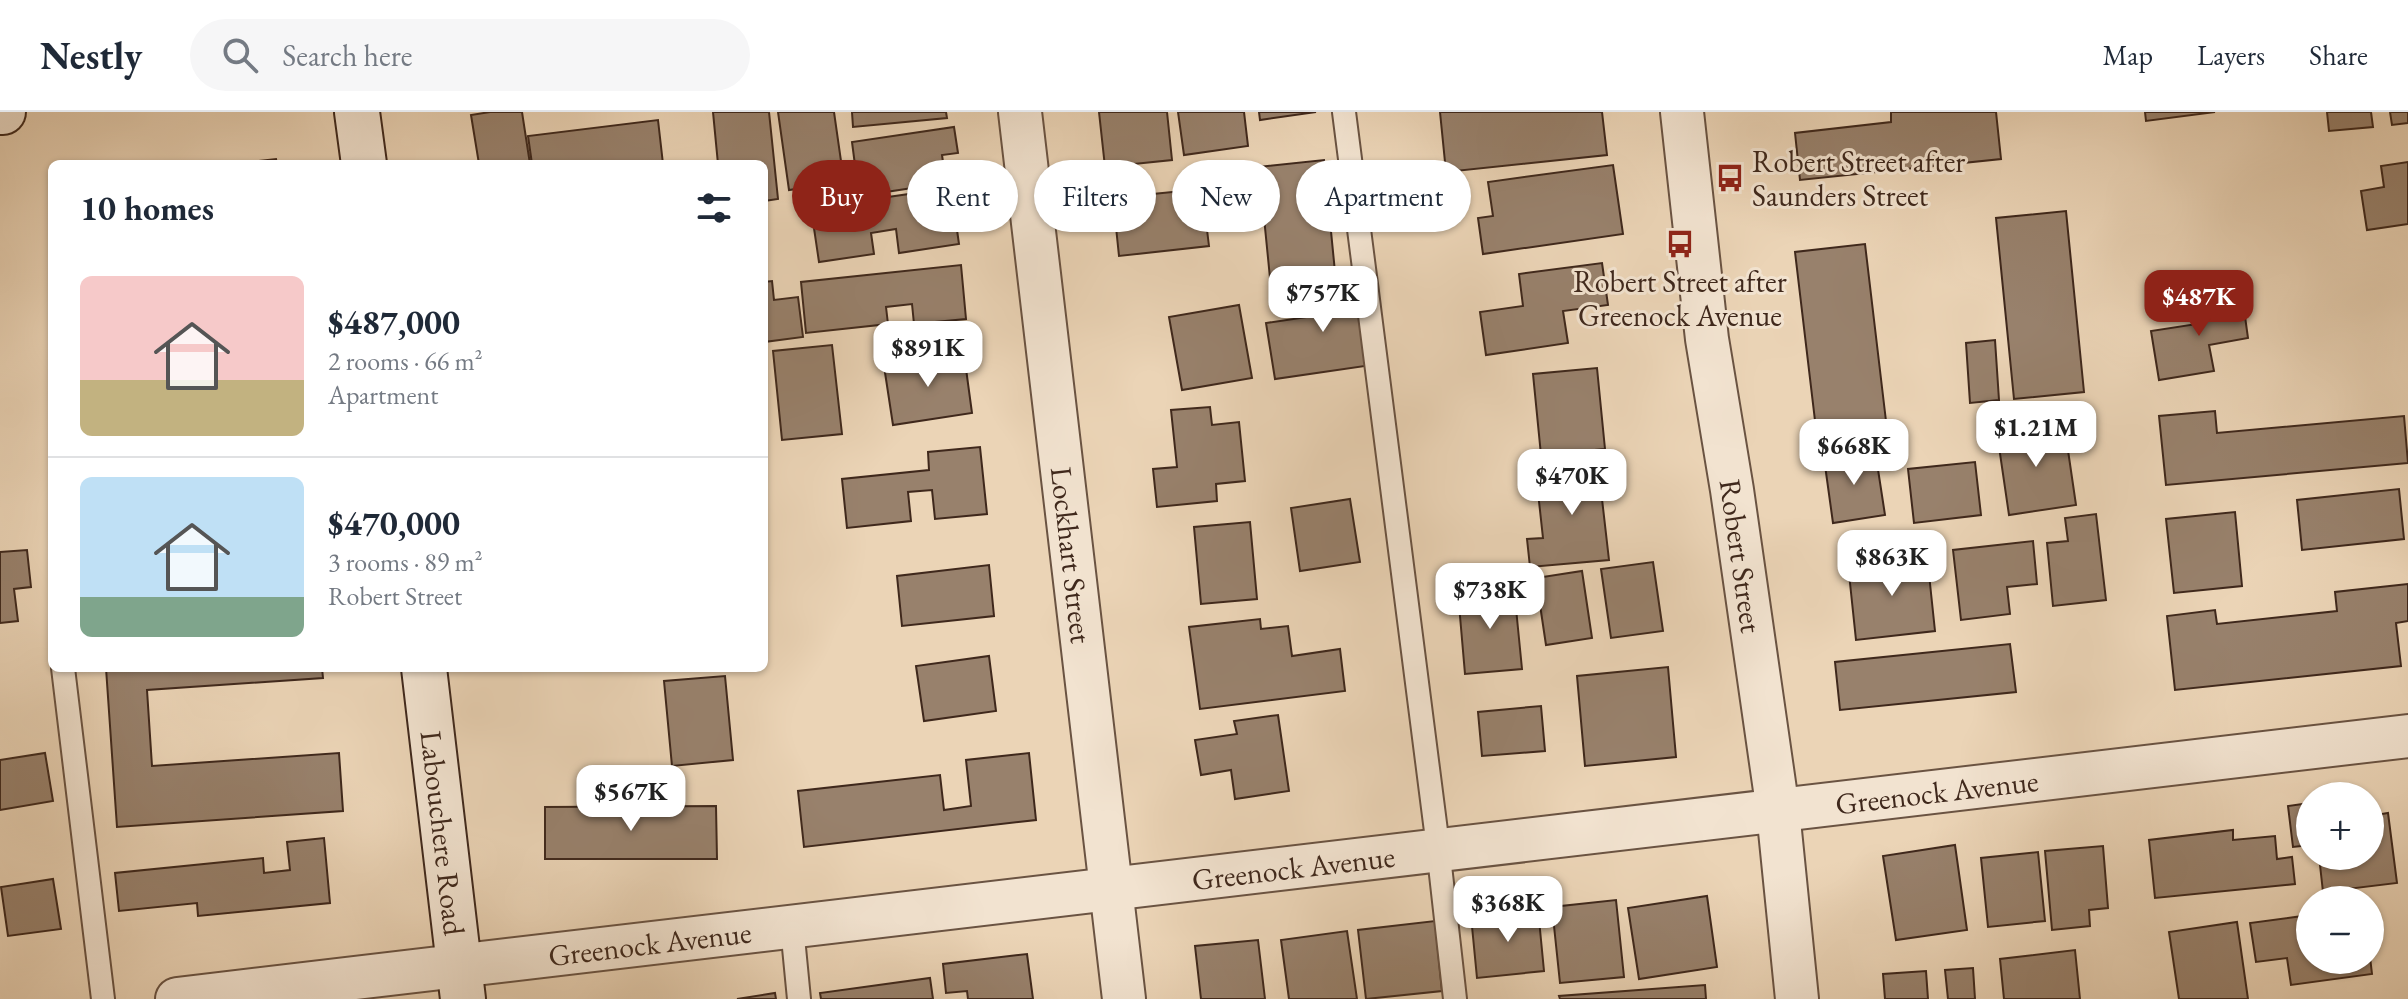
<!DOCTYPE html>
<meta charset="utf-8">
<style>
body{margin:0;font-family:"EB Garamond",serif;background:#f6f6f7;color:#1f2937;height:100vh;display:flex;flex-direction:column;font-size:30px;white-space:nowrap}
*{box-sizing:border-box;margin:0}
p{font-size:26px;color:#747a83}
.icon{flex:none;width:44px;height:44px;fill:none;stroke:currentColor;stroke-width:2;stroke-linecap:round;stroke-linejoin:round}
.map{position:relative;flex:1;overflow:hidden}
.panel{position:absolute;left:48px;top:48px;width:720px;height:512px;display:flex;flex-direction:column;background:#fff;border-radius:12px;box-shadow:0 2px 6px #0004}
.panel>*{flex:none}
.top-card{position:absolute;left:792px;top:48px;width:760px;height:72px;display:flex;gap:16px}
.controls{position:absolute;left:2296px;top:670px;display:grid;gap:16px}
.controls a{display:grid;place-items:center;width:88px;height:88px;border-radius:50%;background:#fff;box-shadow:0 2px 6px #0004;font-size:40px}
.price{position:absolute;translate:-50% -68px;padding:0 18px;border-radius:16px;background:#fff;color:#222;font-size:26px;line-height:52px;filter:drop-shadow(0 2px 4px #0008)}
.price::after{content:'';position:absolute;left:50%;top:48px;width:24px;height:18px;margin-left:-12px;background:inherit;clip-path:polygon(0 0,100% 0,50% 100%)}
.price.current{background:#8f2418;color:#fff}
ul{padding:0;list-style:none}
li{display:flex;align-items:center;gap:24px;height:200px;padding:0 32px}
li+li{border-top:2px solid #e0e1e3}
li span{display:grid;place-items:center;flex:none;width:224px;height:160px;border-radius:12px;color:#555}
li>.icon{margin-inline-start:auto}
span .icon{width:96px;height:96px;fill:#fffc;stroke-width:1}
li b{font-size:34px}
h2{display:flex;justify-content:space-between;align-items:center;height:96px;padding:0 32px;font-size:34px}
.tag{padding:0 28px;border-radius:36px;background:#fff;box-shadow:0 2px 6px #0004;font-size:28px;line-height:72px}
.tag.current{background:#8f2418;color:#fff}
header{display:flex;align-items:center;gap:48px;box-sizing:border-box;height:112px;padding:0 40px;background:#fff;border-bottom:2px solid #e0e1e3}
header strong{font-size:38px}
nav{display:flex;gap:44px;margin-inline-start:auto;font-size:28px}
.search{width:560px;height:72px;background:#f6f6f7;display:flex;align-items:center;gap:20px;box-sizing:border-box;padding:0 28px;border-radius:44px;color:#747a83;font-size:30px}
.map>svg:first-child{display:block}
.building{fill:#98816c;stroke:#3f281c;stroke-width:2}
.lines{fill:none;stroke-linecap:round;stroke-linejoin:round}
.lane-casing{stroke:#6a5342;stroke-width:26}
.street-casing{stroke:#6a5342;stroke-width:46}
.secondary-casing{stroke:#3f281c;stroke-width:48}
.lane{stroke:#f2e3d0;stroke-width:22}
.street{stroke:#f2e3d0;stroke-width:42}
.secondary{stroke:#f2e3d0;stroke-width:44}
.labels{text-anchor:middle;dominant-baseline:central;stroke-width:6;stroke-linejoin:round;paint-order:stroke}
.poi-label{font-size:30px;fill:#3f281c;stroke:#f2e3d0;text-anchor:start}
.street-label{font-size:30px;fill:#3f281c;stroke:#f2e3d0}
</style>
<header>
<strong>Nestly</strong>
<div class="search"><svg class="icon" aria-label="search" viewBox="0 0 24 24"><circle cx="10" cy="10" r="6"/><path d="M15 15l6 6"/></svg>Search here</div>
<nav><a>Map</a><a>Layers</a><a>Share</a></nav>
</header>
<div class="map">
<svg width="2408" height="887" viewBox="0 0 2408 887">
<rect width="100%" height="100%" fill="#ebd4b6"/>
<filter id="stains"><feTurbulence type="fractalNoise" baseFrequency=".0025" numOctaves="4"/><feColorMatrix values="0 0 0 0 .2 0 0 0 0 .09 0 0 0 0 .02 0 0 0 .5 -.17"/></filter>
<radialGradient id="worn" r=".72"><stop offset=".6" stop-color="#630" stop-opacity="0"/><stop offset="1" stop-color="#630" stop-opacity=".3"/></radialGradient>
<path class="building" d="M490,0H522L530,52H479L471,3Z
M713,0H769L778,87L764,89V52H718Z
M778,0H834L844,70L789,78Z
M852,0H946L947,6L853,15Z
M1099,0H1167L1172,48L1105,55Z
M1178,0H1244L1248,34L1184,43Z
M1259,0H1316L1260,8Z
M1440,0H1602L1607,43L1446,60Z
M1891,0H1996L2001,47L1800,68L1795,21L1891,10Z
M2145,0H2215L2146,9Z
M2327,0H2371L2373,15L2329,19Z
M2390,0H2408V11L2392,13Z
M658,8L663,52H532L528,24Z
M954,15L958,41L942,43L946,71L859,84L852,30Z
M276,47L277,52H230Z
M1324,48L1335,160L1270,166L1259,55Z
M2408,50V112L2367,118L2361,79L2384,75L2381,54Z
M1613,53L1623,122L1483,142L1478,106L1493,104L1488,70Z
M951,76L959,132L899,141L896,117L871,121L874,142L819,150L811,96Z
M1202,77L1209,134L1119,144L1113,86Z
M2066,99L2084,280L2014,287L1996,106Z
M1865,132L1886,309L1816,317L1795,140Z
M1602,151L1608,193L1563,199L1568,231L1486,243L1480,200L1523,194L1519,162Z
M961,153L966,207L914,212L912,192L886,195L888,212L806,221L801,170Z
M1359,167L1372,253L1275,267L1266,211L1314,204L1309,174Z
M772,169L774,188L798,185L803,225L764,230V170Z
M2242,183L2248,226L2209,233L2214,259L2159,268L2151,219L2197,212L2193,190Z
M1239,193L1252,266L1182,278L1169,205Z
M1995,228L1999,288L1970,291L1966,231Z
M832,233L842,322L782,328L773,239Z
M964,242L972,301L893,313L884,254Z
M1597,256L1605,337L1541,343L1533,262Z
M1210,295L1212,313L1239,310L1245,369L1216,372L1217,389L1157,395L1153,357L1177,355L1171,298Z
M2215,299L2217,321L2404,304L2408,351L2166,373L2159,304Z
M2064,311L2076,393L2009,403L1997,321Z
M980,335L987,402L935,407L932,378L908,380L911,409L847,416L842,367L929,358L928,340Z
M1875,338L1885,403L1833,411L1824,346Z
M1975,350L1981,403L1914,411L1908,357Z
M1611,354L1615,387H1602L1609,448L1530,455L1527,427L1543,426L1536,362Z
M2399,377L2404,427L2302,438L2297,388Z
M1350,387L1360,450L1300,459L1291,396Z
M2235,400L2242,474L2174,481L2166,407Z
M2096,402L2106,488L2053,494L2047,431L2068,429L2065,406Z
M1250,410L1257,487L1201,492L1194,415Z
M2033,429L2037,472L2007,475L2010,502L1961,508L1953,438Z
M27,438L31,475L14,477L18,509L0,511V440Z
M1927,443L1935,519L1856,528L1848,452Z
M1653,450L1663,519L1611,526L1601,457Z
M989,453L994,504L902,514L897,464Z
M1582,459L1592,526L1546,533L1536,466Z
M2408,472V509L2396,511L2401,554L2175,578L2167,504L2215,498L2217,512L2337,499L2335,480Z
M1514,476L1522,557L1465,562L1458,481Z
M1260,507L1261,517L1288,514L1292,544L1340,537L1345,579L1200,597L1189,515Z
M2010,532L2016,580L1840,598L1835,550Z
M989,544L996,599L924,609L916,554Z
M1668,555L1676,645L1585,654L1577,564Z
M106,556H322L323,566L147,578L152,654L339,641L343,699L117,715Z
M725,564L733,648L672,654L664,569Z
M1541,594L1545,639L1482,644L1478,600Z
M1278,603L1289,679L1235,687L1231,658L1201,663L1195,628L1237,622L1234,609Z
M45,641L53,689L0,698V648Z
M1029,641L1036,708L804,735L798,679L940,663L944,698L971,694L966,648Z
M2310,691V733L2293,735L2288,694Z
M716,694L717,747H545V695Z
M2388,701L2397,771L2323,780L2319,744H2370V704Z
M2233,718V728L2275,724L2277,747L2292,745L2295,772L2155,786L2149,728Z
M324,726L330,791L198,804L197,791L119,799L115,761L263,746L264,761L290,758L287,730Z
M1955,733L1967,818L1896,828L1883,744Z
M2103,734L2108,796L2089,798L2090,814L2052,818L2045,739Z
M2038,740L2045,809L1988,815L1981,746Z
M53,767L61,817L8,824L1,775Z
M1707,784L1717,855L1639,867L1628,796Z
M1616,788L1624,865L1560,871L1552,795Z
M1538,797L1544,859L1477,866L1471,804Z
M2310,803V848H2370V845L2372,862L2291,873L2287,846L2256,850L2250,811Z
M1435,809L1442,879L1366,887L1358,818Z
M2237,810L2248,887H2179L2169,820Z
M1347,819L1357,887H1289L1281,828Z
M1258,828L1265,887H1201L1195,834Z
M2075,838L2080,887H2004L2000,847Z
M1027,842L1033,887H968L967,879L946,881L943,852Z
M1973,856L1975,887H1948L1945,858Z
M1926,859L1928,887H1885L1883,862Z
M930,866L933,887H821L820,881Z
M1705,873L1706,887H1560L1559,884Z
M775,881L776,887H737Z"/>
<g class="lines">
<defs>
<path id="lane" d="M1344,0L1437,727L1455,887
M63,556L103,887
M792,815L799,887"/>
<g id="street">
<path id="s1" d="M1020,0L1124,887"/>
<path id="s2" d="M1682,0L1707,227L1732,378L1778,699L1797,887"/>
<path id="s3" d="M177,887L2408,624"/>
</g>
<g id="secondary">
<path d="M0,0H3"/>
<path d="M357,0L364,52"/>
<path id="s4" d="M424,556L463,887"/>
</g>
</defs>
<use href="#lane" class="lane-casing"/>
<use href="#street" class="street-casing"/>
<use href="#secondary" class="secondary-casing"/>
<use href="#lane" class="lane"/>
<use href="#street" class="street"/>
<use href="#secondary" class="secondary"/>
</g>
<defs>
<symbol id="bus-bare" viewBox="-9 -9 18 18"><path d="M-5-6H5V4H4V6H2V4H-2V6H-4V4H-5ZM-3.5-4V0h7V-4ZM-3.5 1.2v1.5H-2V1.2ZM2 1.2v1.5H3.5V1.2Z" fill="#8f2418" stroke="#f2e3d0" stroke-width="2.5" paint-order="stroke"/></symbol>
</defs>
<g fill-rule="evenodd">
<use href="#bus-bare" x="1710" y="46" width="40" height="40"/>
<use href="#bus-bare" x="1660" y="112" width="40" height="40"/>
</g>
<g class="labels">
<g class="poi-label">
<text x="1752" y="49">Robert Street after<tspan x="1752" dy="34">Saunders Street</tspan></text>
<text x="1680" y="169" text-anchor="middle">Robert Street after<tspan x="1680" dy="34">Greenock Avenue</tspan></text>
</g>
<g class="street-label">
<text stroke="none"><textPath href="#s2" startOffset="448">Robert Street</textPath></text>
<text stroke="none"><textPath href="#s1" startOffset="446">Lockhart Street</textPath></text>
<text stroke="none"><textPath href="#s3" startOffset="1772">Greenock Avenue</textPath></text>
<text stroke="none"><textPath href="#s4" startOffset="166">Labouchere Road</textPath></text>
<text stroke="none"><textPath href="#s3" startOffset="1124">Greenock Avenue</textPath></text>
<text stroke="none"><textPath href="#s3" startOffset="476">Greenock Avenue</textPath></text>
</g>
</g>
<rect width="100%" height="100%" filter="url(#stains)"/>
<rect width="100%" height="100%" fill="url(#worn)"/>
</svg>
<div class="controls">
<a>+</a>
<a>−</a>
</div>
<b class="price" style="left:1323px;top:222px">$757K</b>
<b class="price current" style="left:2199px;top:226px">$487K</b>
<b class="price" style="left:928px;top:277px">$891K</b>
<b class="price" style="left:2036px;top:357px">$1.21M</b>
<b class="price" style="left:1854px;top:375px">$668K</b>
<b class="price" style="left:1572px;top:405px">$470K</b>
<b class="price" style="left:1892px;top:486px">$863K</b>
<b class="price" style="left:1490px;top:519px">$738K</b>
<b class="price" style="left:631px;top:721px">$567K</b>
<b class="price" style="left:1508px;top:832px">$368K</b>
<div class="top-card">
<a class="tag current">Buy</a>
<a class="tag">Rent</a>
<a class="tag">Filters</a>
<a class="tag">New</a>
<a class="tag">Apartment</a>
</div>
<section class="panel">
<h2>10 homes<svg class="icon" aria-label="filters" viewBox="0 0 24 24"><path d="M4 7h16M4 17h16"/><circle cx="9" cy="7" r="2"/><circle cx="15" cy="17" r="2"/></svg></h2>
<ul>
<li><span style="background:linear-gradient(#f6c9c9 65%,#c2b280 0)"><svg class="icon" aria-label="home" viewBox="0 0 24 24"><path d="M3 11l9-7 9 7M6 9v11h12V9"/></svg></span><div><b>$487,000</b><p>2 rooms · 66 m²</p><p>Apartment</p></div></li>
<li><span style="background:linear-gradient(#bfe0f5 75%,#7fa58c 0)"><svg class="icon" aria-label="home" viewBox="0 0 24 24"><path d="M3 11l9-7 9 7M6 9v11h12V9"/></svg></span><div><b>$470,000</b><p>3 rooms · 89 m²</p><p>Robert Street</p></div></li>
</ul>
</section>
</div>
